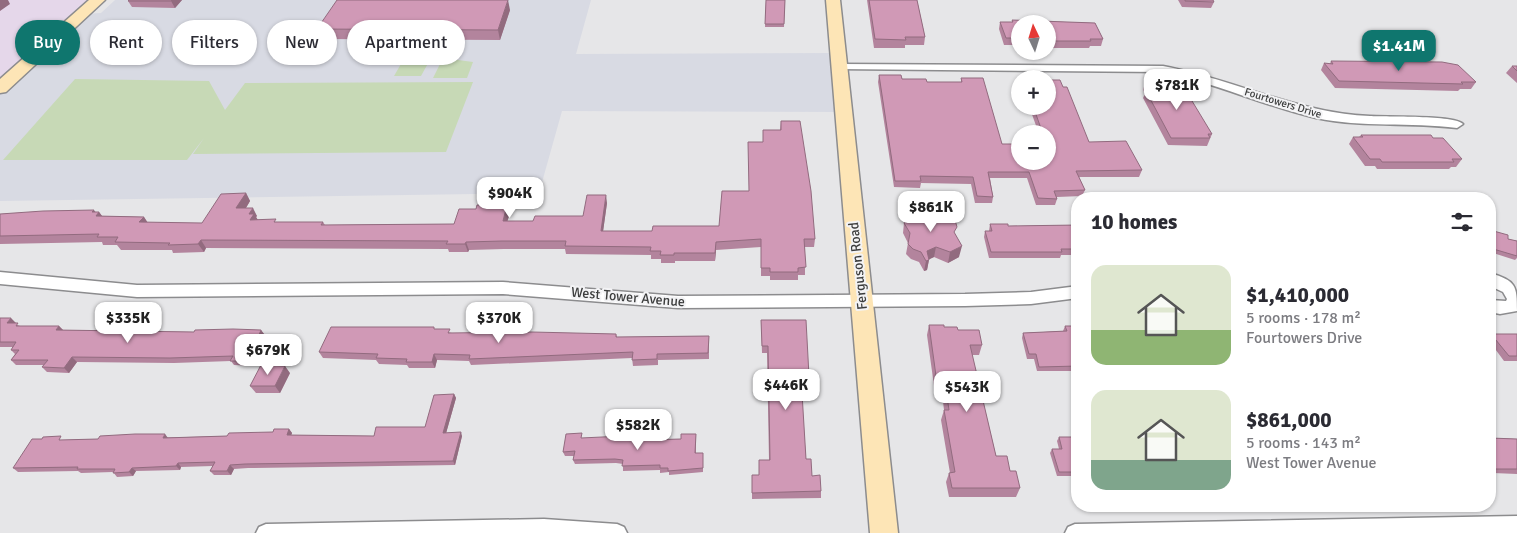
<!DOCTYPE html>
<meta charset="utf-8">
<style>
body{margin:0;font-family:Signika,sans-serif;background:#f2f2f3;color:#2b2b33;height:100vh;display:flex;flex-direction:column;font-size:19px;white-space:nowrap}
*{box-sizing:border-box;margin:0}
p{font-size:16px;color:#7c7c81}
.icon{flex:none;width:28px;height:28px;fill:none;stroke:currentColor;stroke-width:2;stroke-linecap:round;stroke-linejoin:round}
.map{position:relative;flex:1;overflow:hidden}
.side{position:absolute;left:1071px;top:192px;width:425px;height:320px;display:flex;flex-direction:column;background:#fff;border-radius:20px;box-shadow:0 1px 4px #0004}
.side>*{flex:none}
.banner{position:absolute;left:15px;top:20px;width:475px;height:45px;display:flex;gap:10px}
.needle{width:32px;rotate:356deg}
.fabs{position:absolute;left:1011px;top:15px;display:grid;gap:10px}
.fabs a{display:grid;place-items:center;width:45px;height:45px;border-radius:50%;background:#fff;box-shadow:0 1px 4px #0004;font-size:25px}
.price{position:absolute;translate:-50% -42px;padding:0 11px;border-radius:10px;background:#fff;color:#222;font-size:16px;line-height:32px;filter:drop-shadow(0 1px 2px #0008)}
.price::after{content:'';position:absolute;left:50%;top:30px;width:15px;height:11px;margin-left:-8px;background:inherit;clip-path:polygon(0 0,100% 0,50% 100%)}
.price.active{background:#0f766e;color:#fff}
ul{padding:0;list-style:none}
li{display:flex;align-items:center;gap:15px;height:125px;padding:0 20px}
li span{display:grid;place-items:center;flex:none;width:140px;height:100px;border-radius:15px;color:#555}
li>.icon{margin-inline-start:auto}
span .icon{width:60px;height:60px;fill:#fffc;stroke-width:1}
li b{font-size:21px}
h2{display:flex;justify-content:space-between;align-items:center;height:60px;padding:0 20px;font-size:21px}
.tag{padding:0 18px;border-radius:22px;background:#fff;box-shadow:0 1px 4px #0004;font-size:18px;line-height:45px}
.tag.active{background:#0f766e;color:#fff}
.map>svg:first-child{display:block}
.built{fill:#d8dae3}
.medical{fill:#e5d7ea}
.green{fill:#c7d9b6}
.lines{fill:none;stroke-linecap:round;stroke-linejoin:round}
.street-casing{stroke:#8c8c8e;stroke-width:3}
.secondary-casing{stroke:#8c8c8e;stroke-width:3}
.street{fill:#fff;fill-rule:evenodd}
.secondary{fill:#fde5b6;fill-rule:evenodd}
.wall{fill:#b3849d}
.shaded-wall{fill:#926b7f}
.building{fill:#d099b6;stroke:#926b7f}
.labels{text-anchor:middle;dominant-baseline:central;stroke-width:4;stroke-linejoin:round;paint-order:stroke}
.far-street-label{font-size:11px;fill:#3c3d3d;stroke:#f3f3f5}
.street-label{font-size:14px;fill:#3c3d3d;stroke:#f3f3f5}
</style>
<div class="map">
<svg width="1517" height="533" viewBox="0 0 1517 533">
<rect width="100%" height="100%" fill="#e6e6e8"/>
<path class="built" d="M115,0H591L576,54L839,53L844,112L562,111L539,193L0,201V88L83,14L101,13Z"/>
<path class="medical" d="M0,0H98L0,88Z"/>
<path class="green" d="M405,57L431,58L421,76H394Z
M443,58L473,62L467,78H433Z
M75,79L209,81L225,110L245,83L473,82L446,152L193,154L204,138L187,160H3Z"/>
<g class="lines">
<defs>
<path id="street" d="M841,64L1163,66C1233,79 1297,113 1370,116C1385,117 1455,115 1463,124L1457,128C1410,122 1362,128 1316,118C1264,106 1216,83 1163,72L837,69L835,67Z
M0,272L137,285L503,282L678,296L965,294L1031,292L1078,286V298L1031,304L965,306L678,308L503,294L137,297L0,284Z
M1490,273C1516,281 1517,285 1517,311L1500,314L1490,312V300L1506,301L1507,299L1503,292L1490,286Z
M1517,516V533H1065L1068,527L1075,524Z
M544,519L617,524L624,527L627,533H256L259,527L266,524Z"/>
<path id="secondary" d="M89,0H105L6,92L0,93V79Z
M826,0H840L898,533H870Z"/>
</defs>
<use href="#street" class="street-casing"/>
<use href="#secondary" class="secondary-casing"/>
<use href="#street" class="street"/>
<use href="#secondary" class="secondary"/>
</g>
<path class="wall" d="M129,0H182L175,8L132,7L128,1Z
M766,0H785L784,27H765Z
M867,0H917L925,37L924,45H905V48H874Z
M1178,0H1213L1214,2L1211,8L1182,7Z
M510,10L500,40L321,39L317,29Z
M1012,20L1095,23L1103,39L1101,46H1090L1089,48H1048V24H1020V47H1018L1017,45H1004L999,29L1000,22H1012Z
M1331,61L1476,82L1471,89H1460L1458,91L1335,88L1321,70L1324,63L1330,64Z
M1512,66H1517V83L1506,73Z
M879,75L902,79L927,82H961V78L1002,144L1048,161V134H1039L1029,106H1048L1063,87L1089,142L1142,170L1139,177H1079L1085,190L1082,196L1057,197V199L1055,205H1036L1027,178H990L993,197L992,203H975L971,184L921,183L920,188L894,187L878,82Z
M1145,83L1183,91L1212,134L1207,146L1168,145L1143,98L1145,94L1143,90Z
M781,121L815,239L814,247H805V275H798V280H770V276H761V247L716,250L715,261H675V263H661V259H651V255L566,254L565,249H504L469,250L468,252H449L448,249L206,248L204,252L173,253L172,250H121L117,245H103L102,242L0,244V214L99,212L102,216L144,217L148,223H202L246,193L250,201L246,208L257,216L256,217L258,220L277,222H323L325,225L454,224L476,209L507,205L510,213L507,221H533L583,216L607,203L603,231H652L719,226L749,191L763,142L780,130Z
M1361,135L1433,138L1462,159L1456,167H1451L1449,169H1377L1375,166H1365L1349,144L1353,137H1359Z
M921,222L955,234L959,257L948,263L934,257L929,259L927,270L924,271L919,262L911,259L906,254L908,243L903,233L904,223Z
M990,224L1008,226L1078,225V255H1061L1060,258H989L984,237L985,231H989Z
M1490,230L1508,239L1517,241V258L1515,260L1490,252Z
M0,318L20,326H59L63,330L194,332L261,330L264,335H270L273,340L259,366L234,365L231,361L174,363L77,362L69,373L47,372L42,367L44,365H16L11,360L15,354L11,350L13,347H0Z
M761,320L809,376V383H803V400H802L806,459L812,476L821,491V498L752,499V475H759L769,460L767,353H762Z
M929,325L958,330L982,345L979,355H972L996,456L1010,471L1020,488L1016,497H949L946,482L949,473H950L941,420L944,410L942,393H935L927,335Z
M1065,326H1078V373L1077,371H1037L1034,359H1027L1022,338L1023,333L1063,331Z
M435,329L452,333L616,334L617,337L709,336V359L658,360V365L633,366L632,358L471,365L469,361L437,360L435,368H409L407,365L379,364L376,360L323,358L319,352Z
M1491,334H1517V361H1504L1490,342V335Z
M290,373L280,393H256L250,386Z
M454,394L456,398L446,433L462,436L455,465L248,468L234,469L231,475H214L210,471L213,466L181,467L180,470L136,471L133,476L117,477L113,472L81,473L78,471L18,472L13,468L65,440L227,436L273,432L289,429L292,433L291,435L374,436L425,427Z
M696,434V453H703V472L669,475V472L660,473V470L623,471V464L616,463L575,464L573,460L574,456H565L563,452L583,438L645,440L681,439Z
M1059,437L1078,442V476H1057L1050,453L1052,449H1059L1057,441Z
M1490,438L1517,439V474L1493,473L1490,476Z"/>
<path class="shaded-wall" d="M0,0H8L10,4L0,11Z
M172,0H182L175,8L171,1Z
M508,0L510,10L500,40L498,30Z
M246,193L250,201L241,216L236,208Z
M606,195L607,203L602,239L601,231Z
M507,205L510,213L505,229L503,221Z
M253,208L257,216L256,217L259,222L250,220L249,214Z
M94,210L97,214L99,212L105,220L102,224L92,212Z
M144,217L149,225L139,222Z
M201,240L206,248L204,252L198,244Z
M466,242L469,250L468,252L465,244Z
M716,242V250L715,261V253Z
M962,246L959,257L948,263L950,252Z
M936,247L934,257L926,261L927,251Z
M929,260L927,270L924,271L926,261Z
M11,318L16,323H7Z
M59,326L64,331L56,330Z
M261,330L265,335H259Z
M270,335L273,340L259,366L255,361Z
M434,354L437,360L435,368L432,362Z
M72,357L77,362L69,373L64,368Z
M285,366L290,373L280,393L275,386Z
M454,394L456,398L445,437L443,433Z
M289,429L292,433L290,439L287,435Z
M461,432L462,436L455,465L453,461Z
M165,434L168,438H163Z
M178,463L181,467L180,470L176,466Z
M230,465L234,469L231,475L227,471Z
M132,468L136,471L133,476L129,472Z"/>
<path class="building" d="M129,0H172L171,1H128Z
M337,0H508L498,30L317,29Z
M766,0H785L784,24H765Z
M869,0H917L925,37H905L906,40L875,39Z
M1185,0H1213L1214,2L1185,1Z
M1012,20L1095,23L1103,39H1090L1091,41H1048V24H1020V40L1019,38H1006L1000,22H1013Z
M1331,61L1442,62L1458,65L1476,82H1461L1463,84L1339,81L1324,63L1333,64Z
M1512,66H1517V71Z
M879,75H901L902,79H926L927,82H962L961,78H983L1002,144H1020V161H1048V134H1043L1033,106H1048V80H1060L1063,87H1067L1089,142L1126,141L1142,170L1076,171L1085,190L1054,191L1057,199L1038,198L1029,172H988L993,197L977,196L973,177L920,176L921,181H895Z
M1145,83H1179L1183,91H1186L1212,134H1208L1210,138H1171L1146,91H1149Z
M781,121H800L811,191L815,239H804L806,267L798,268V272H770V268H761V239L716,242L715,253H674V255H660L661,251H650L651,247L565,246L566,241H502L466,242L465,244H446L448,241L201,240L198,244L168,245L170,243L115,242L118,237H97L99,234L0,236V214L43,211L94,210L92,212H99L96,216L144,217L139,222L202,223L221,194L246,193L236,208H253L249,214H254L250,220L276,219L274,222H323L321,225L454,224L459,209H476L477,205H507L503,221H533L535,216H583L587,195H606L601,231H652L653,226H719L722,191H749L748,142H763V130H781Z
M1361,135H1431L1433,138H1443L1462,159H1452L1454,162H1382L1380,159H1370L1353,137H1363Z
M917,202L921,222L943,216L955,220L957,227L954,232L962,246L950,252L936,247L927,251L929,260L926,261L921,252L913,249L908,244L910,233L904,223Z
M990,224H1008V226L1078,225V249H1061L1062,252H991L985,231H992Z
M1490,230L1508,235V239L1517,241V256L1490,248Z
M0,318H11L7,323H18L16,326H59L56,330L194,332L195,330L233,329L261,330L259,335H270L255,361H230L233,356L170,358L72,357L64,368L42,367L48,360H11L19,350H11L16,342H0Z
M761,320H806L809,376H802L803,393H802L806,459H811L812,476L820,475L821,491L752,493V475H759V460H770L768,346H762Z
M929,325H944V327H957L958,330H979L982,345H970L996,456H1007L1010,471H1016L1020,488H952L949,473L955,472L944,410H949L945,383H937Z
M1065,326H1078V366L1039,367L1036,354H1029L1023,333L1067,331Z
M331,327H434V329H450L448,333L532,332L616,334V337L709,336L708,353L657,354V359L632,360L633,352L469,359L470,355L434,354L432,362H406L407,359L376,358L378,354L319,352Z
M1491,334H1517V356H1509Z
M261,365L285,366L275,386H250Z
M454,394L443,433L461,432L453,461L245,464L230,465L227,471H210L215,462L178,463L176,466L132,468L129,472L113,473L115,469H77L78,467L13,468L32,439H42L43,437L61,436L59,440L98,439L100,436L135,434H165L163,438L227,436L229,433L273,432L274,429H289L287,435L374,436L376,427H425L434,395Z
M582,433L581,438L644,435V440L681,439V434H696L695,453H703V468L668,471V468H660V465L622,466L623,460L615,459L573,460L575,451L563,452L566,434Z
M1059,437H1076L1078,442V472H1059L1052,449H1062Z
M1490,438L1517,439V469H1494L1495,471H1490Z"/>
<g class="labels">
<g class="far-street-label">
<text transform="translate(1283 103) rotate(17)">Fourtowers Drive</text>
</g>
<g class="street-label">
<text transform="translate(858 266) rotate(-96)">Ferguson Road</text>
<text transform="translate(628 297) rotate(5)">West Tower Avenue</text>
</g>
</g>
</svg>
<div class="fabs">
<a><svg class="needle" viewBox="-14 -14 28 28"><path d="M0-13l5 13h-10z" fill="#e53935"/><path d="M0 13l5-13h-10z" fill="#7c7c81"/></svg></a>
<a>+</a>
<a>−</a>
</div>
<b class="price active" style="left:1399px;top:72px">$1.41M</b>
<b class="price" style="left:1177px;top:111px">$781K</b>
<b class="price" style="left:510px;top:219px">$904K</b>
<b class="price" style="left:931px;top:233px">$861K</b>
<b class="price" style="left:128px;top:344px">$335K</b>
<b class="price" style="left:499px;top:344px">$370K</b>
<b class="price" style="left:268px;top:376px">$679K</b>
<b class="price" style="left:786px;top:411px">$446K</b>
<b class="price" style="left:967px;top:413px">$543K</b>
<b class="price" style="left:638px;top:451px">$582K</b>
<div class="banner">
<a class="tag active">Buy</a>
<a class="tag">Rent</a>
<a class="tag">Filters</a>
<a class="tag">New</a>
<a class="tag">Apartment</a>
</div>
<section class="side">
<h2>10 homes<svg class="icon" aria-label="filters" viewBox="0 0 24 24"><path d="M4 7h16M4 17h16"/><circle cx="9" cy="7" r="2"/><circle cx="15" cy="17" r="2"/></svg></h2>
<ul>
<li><span style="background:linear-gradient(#dfe7d0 65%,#8fb573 0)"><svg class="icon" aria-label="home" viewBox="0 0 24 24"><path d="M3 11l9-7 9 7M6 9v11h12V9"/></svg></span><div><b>$1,410,000</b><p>5 rooms · 178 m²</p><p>Fourtowers Drive</p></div></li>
<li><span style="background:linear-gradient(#dfe7d0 70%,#7fa58c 0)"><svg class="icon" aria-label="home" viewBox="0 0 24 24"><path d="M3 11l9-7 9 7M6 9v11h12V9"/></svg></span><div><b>$861,000</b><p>5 rooms · 143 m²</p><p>West Tower Avenue</p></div></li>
</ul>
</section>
</div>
